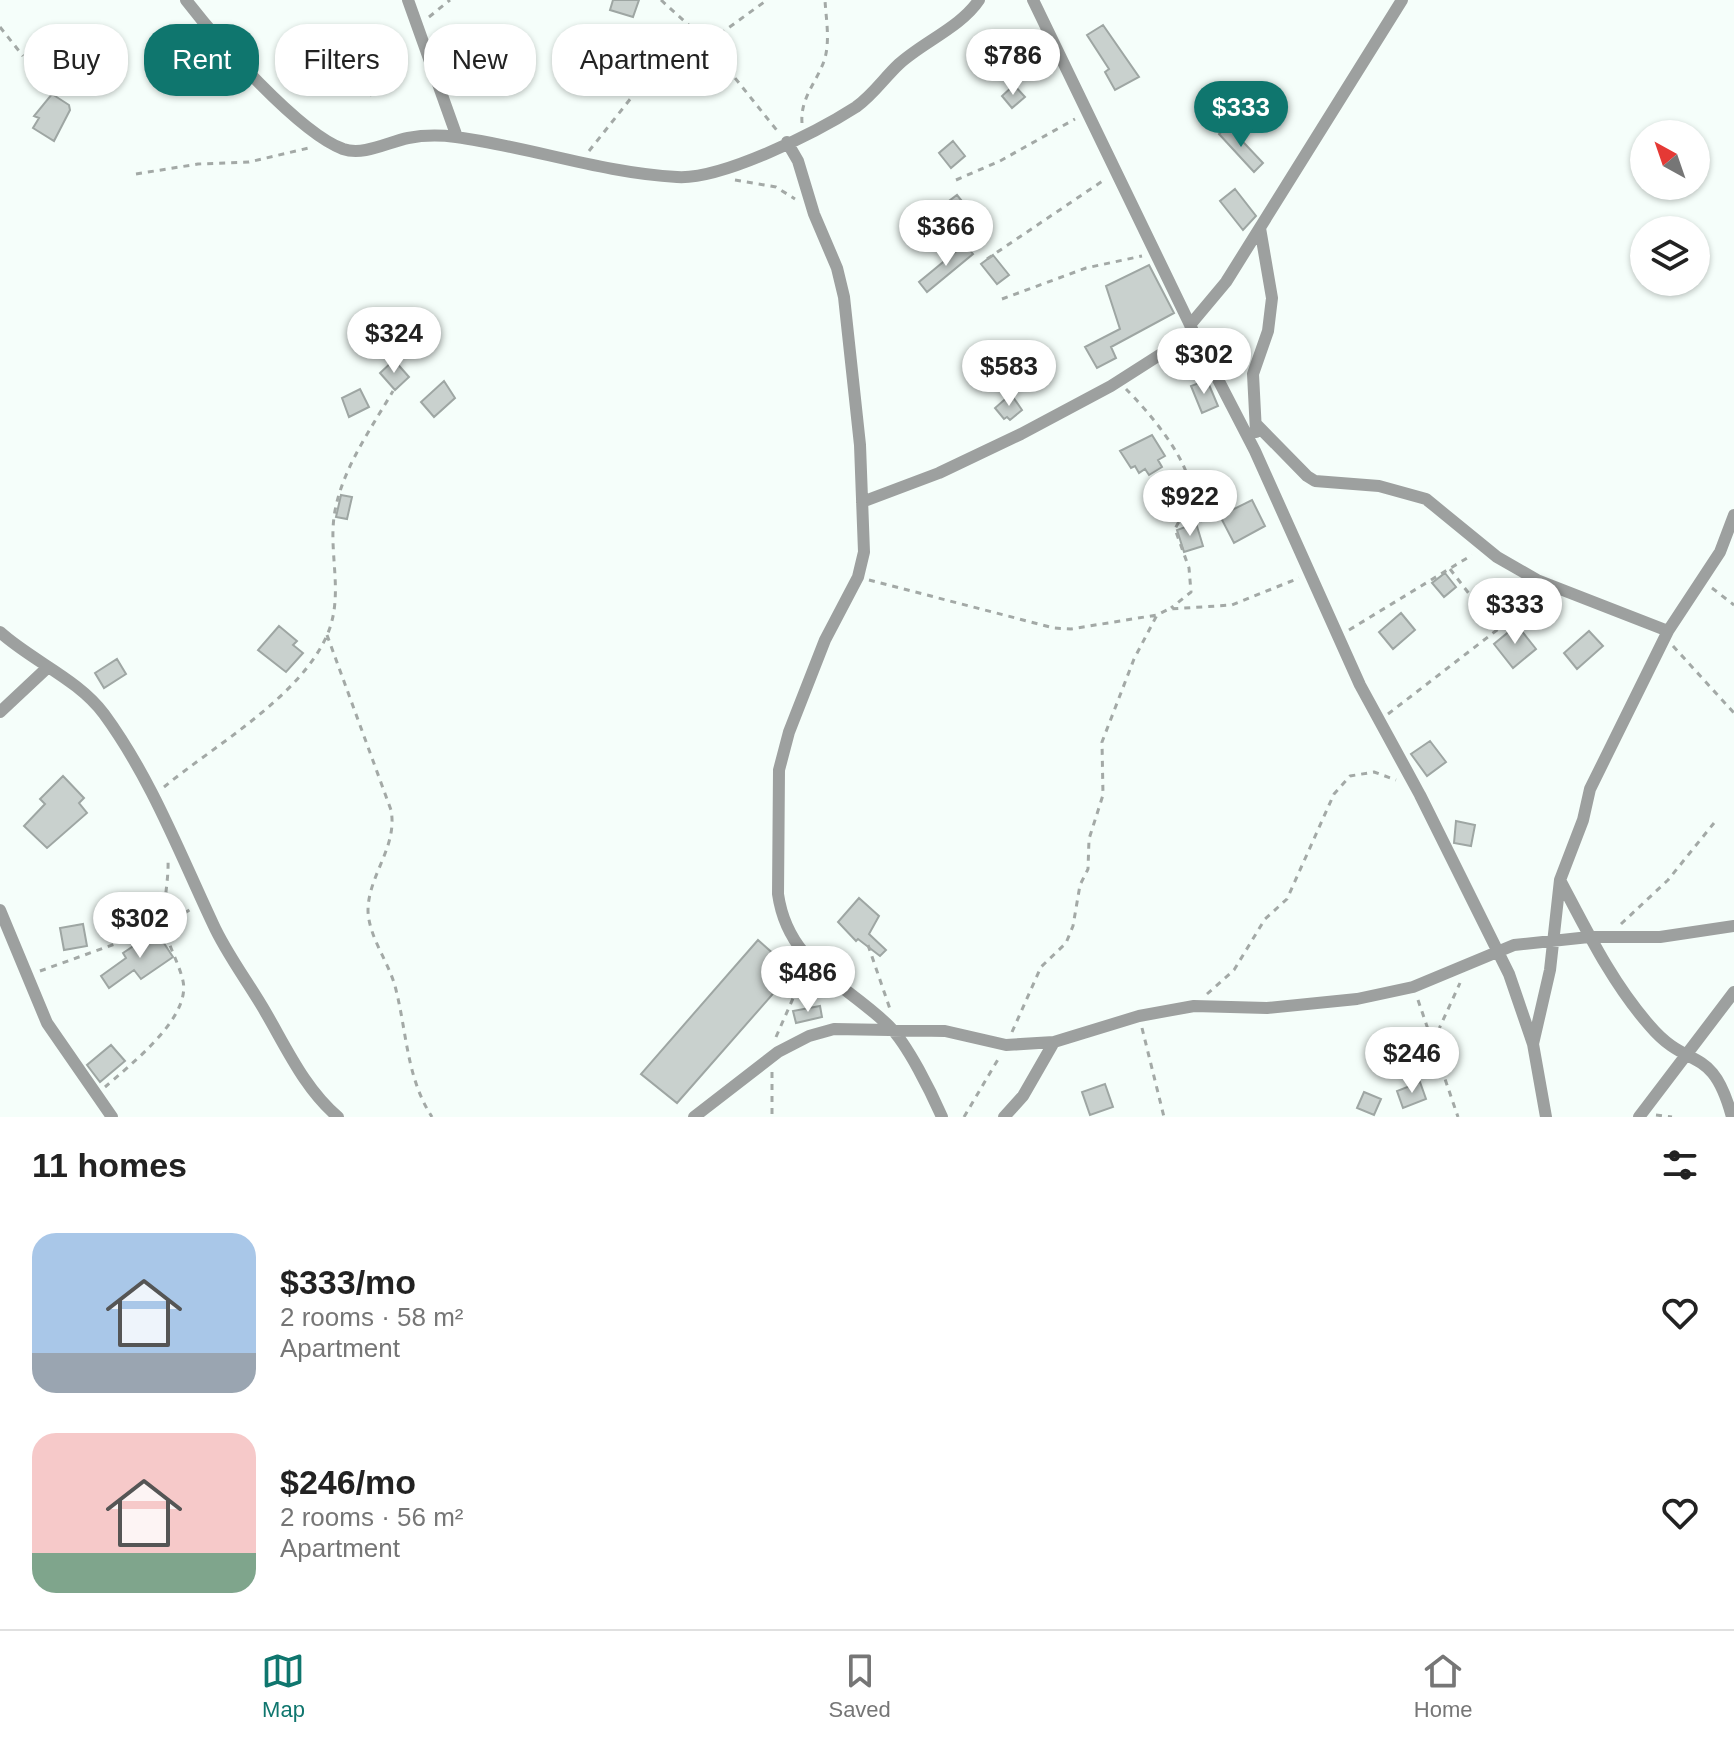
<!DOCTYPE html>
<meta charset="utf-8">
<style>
body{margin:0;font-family:Helvetica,sans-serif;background:#f2f2f2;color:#222;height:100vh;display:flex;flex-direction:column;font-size:30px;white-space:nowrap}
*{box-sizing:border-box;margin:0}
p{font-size:26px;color:#767676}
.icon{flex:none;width:44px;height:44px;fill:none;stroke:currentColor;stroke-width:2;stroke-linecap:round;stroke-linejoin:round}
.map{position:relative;height:1117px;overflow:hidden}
.panel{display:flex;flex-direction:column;background:#fff;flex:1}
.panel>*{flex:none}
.guide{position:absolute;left:24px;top:24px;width:800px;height:72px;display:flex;gap:16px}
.needle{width:52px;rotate:320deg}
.fabs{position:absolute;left:1630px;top:120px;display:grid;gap:16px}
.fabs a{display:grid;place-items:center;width:80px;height:80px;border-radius:50%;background:#fff;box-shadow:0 2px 6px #0004;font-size:40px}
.price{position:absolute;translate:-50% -68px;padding:0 18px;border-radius:28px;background:#fff;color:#222;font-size:26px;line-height:52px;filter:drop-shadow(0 2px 4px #0008)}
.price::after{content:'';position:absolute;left:50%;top:48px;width:24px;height:18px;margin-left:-12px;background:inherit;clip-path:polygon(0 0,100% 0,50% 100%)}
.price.selected{background:#0f766e;color:#fff}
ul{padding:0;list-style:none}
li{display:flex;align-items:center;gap:24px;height:200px;padding:0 32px}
li span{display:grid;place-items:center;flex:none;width:224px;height:160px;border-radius:24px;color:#555}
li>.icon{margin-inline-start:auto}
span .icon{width:96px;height:96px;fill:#fffc;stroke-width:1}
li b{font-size:34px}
h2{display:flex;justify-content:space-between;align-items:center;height:96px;padding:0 32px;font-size:34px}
.pill{padding:0 28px;border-radius:32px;background:#fff;box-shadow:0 2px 6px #0004;font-size:28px;line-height:72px}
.pill.selected{background:#0f766e;color:#fff}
.tab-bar{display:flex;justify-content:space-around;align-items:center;height:112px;border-top:2px solid #e0e0e0;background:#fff;font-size:22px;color:#767676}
.tab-bar a{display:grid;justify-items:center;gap:4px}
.tab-bar .selected{color:#0f766e}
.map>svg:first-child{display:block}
.building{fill:#c9d1ce;stroke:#9ea6a3;stroke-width:2}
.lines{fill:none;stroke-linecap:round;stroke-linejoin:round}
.path{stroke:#a3a9a6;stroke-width:3;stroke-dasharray:6 6;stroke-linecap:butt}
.street{stroke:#9da09f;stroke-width:12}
</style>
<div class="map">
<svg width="1734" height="1117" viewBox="0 0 1734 1117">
<rect width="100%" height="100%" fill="#f5fefa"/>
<path class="building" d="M613,0H639L633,17L610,10Z
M1103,25L1139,77L1115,90L1105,72L1109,69L1087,35Z
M379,75L386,85L371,95L365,85Z
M1014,85L1025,97L1012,108L1002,96Z
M52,94L69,105L70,110L54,141L33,128L39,118L34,116Z
M1228,126L1263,163L1254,172L1219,134Z
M953,141L965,156L951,168L939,153Z
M1235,189L1256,216L1243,230L1220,201Z
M957,195L978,221L962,234L941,207Z
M965,244L973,254L927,292L919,282Z
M993,255L1009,275L997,284L981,264Z
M1149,265L1174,313L1111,347L1116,358L1097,368L1085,347L1120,329L1106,286Z
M394,360L409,377L395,390L380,373Z
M1207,380L1218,406L1202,413L1191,386Z
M444,381L455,398L434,417L421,402Z
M360,389L369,407L349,417L342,398Z
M1011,394L1022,410L1010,420L1007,417L1004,419L995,408Z
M1152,435L1165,456L1158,460L1162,467L1149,475L1145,469L1139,473L1135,466L1131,468L1120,451Z
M341,495L352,497L347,519L336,517Z
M1252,500L1265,526L1234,543L1220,516Z
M1214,504L1218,517L1202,521L1198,508Z
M1196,523L1203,546L1184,552L1177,530Z
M1445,573L1456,587L1444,597L1432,583Z
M1401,613L1415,630L1393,649L1379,632Z
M1517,625L1536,649L1513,668L1494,644Z
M279,626L297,641L293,645L303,653L286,672L258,650Z
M1589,631L1603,646L1577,669L1564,653Z
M117,659L126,674L104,688L95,673Z
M1430,741L1446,762L1427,776L1411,754Z
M63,776L84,798L79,803L87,813L47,848L24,826L45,804L40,799Z
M1456,821L1475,825L1471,846L1454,843Z
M859,898L879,916L869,934L886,950L880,956L858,939L856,941L838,922Z
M83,924L87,946L64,950L60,928Z
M156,931L173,957L141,979L134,970L109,988L101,976L126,958L123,953Z
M758,940L793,971L677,1103L641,1074Z
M820,1006L822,1017L796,1023L793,1011Z
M111,1045L125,1061L100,1082L87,1065Z
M1420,1082L1426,1099L1403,1108L1397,1091Z
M1105,1084L1113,1107L1090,1115L1082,1092Z
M1364,1092L1381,1099L1374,1115L1357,1108Z"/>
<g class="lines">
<path class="path" d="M661,0L703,38L779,133
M429,17L450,0
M0,27L23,56
M802,123C800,97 818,81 825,58C830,39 826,19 825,0
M589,151L662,59L724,31L767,0
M136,174L198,164L249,162L313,147
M735,180L776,187L795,199
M956,180L1000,161L1075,119
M987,259L1104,180
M1002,299L1086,268L1142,256
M1126,389C1147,410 1194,464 1190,495C1189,506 1180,519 1175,529L1189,568L1191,592L1171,608
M1450,569L1497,630
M869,580L1054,628L1071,629L1157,615L1169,609L1232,605L1299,578
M1712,588L1734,605
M1349,630L1472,555
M327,635L391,810C398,847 368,875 368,911C369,937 388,961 395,986C407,1031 406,1077 432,1117
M1673,646L1734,713
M1388,714L1497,630L1529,590
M164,787C216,744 301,697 328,633C345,591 326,548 336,506C345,465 372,427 393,391
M1621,924L1668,880L1714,823
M868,945L890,1009
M40,971L165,926L191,909
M1207,994L1234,970L1265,919L1287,899L1334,794L1350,776L1374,772L1396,780
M1418,1000L1458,1117
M1142,1028L1164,1117
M1012,1032L1041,967L1066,943L1073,926L1080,885L1088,869L1089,839L1103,795L1102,742L1134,659L1157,615
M776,1037L805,971
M1433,1042L1460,983
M772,1072V1117
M105,1087C130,1065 191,1018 183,981C179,963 168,946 165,928C162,906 169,882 168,860
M1656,1115L1672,1117
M964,1117L1000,1056"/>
<path class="street" d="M186,0C216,39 299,133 343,149C364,156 388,142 408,138C424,135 440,135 456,137C530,147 602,173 677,177C722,180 817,132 856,107C873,95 884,78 899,64C923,42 961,27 979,0
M408,0L457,137
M1033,0L1194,333L1255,451L1360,685L1420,795L1509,974L1533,1044L1546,1117
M787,142L798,161L814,214L837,268L844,297L860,445L864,552L858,577L825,640L789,732L779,770L778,894C788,964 844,982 889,1026C908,1045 931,1092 942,1117
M1190,325L1226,282L1402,0
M1256,424L1307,476L1315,481L1379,486L1426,499L1497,557L1537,580L1668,631
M1256,432L1253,374L1268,331L1272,298L1260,228
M862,502L939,473L1021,434L1111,386L1194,333
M0,632C32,661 78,679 104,714C151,778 180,854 213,924C227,955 249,983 266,1013C287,1049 305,1089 338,1117
M0,712L47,668
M1560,880C1587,931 1612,983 1650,1026C1689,1072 1712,1043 1732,1117
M0,910L47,1023L112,1117
M1533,1044L1550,970L1560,880L1583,820L1590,789L1668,631L1720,552L1734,515
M694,1117L778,1052L809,1036L834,1029L945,1031L1006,1045L1054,1042L1139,1016L1194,1006L1267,1008L1357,999L1413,987L1514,945L1589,937H1660L1734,926
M1004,1117L1023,1096L1054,1042
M1639,1117L1734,992"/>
</g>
</svg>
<div class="fabs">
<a><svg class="needle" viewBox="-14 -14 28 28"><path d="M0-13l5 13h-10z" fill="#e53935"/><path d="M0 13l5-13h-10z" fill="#767676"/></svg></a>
<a><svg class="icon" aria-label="layers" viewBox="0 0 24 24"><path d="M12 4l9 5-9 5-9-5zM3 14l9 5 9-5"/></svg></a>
</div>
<b class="price" style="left:1013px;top:97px">$786</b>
<b class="price selected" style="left:1241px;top:149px">$333</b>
<b class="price" style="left:946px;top:268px">$366</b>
<b class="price" style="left:394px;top:375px">$324</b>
<b class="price" style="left:1204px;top:396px">$302</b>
<b class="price" style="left:1009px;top:408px">$583</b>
<b class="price" style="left:1190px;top:538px">$922</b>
<b class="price" style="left:1515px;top:646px">$333</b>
<b class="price" style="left:140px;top:960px">$302</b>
<b class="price" style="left:808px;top:1014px">$486</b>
<b class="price" style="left:1412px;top:1095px">$246</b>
<div class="guide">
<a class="pill">Buy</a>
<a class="pill selected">Rent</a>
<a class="pill">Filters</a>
<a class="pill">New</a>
<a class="pill">Apartment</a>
</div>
</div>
<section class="panel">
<h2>11 homes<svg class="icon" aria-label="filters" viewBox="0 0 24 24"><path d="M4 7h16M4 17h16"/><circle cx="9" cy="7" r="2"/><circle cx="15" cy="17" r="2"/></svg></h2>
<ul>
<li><span style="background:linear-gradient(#a9c7e8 75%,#9aa5b1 0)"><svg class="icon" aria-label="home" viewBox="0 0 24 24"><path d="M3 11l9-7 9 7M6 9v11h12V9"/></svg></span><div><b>$333/mo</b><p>2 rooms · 58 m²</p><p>Apartment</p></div><svg class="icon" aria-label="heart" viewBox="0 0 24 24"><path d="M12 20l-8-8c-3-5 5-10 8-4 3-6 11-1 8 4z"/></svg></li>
<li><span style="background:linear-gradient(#f6c9c9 75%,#7fa58c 0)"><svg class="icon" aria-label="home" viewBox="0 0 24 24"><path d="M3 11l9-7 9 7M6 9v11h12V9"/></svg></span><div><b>$246/mo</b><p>2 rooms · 56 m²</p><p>Apartment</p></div><svg class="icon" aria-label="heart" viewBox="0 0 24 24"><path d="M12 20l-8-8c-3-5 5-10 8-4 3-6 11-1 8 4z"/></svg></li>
</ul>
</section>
<nav class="tab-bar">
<a class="selected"><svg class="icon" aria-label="map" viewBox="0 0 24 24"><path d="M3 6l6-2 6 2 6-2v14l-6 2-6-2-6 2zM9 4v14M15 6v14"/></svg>Map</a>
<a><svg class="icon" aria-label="saved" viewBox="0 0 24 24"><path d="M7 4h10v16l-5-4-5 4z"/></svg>Saved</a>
<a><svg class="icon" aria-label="home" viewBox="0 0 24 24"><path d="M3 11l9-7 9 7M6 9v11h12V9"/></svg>Home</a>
</nav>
